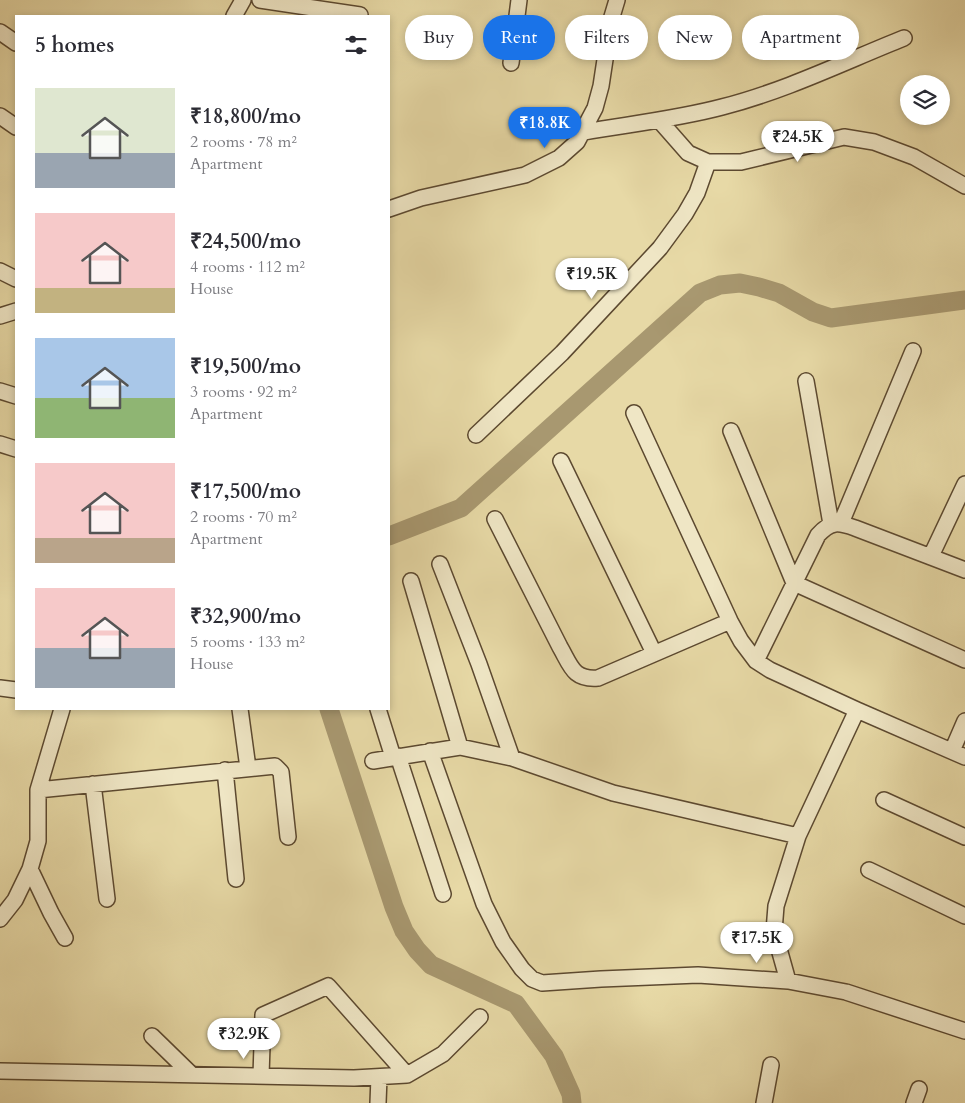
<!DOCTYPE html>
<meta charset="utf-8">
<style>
body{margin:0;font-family:Cardo,serif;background:#f2f2f3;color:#2b2b33;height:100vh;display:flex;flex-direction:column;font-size:19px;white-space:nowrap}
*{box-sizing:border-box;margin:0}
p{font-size:16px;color:#7c7c81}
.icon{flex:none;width:28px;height:28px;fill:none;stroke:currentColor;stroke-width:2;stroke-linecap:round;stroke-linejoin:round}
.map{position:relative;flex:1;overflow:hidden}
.sheet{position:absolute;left:15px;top:15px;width:375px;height:695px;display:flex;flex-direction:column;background:#fff;border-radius:0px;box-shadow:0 2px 8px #0003}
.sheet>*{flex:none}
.guide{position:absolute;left:405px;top:15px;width:475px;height:45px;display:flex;gap:10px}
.buttons{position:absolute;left:900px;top:75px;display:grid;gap:10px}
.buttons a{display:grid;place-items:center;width:50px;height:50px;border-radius:50%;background:#fff;box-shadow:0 2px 8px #0003;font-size:25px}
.price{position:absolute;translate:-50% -42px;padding:0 11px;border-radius:18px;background:#fff;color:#222;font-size:16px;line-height:32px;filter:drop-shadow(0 1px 2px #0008)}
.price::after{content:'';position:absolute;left:50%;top:30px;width:15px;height:11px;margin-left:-8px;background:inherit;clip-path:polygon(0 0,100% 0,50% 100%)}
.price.active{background:#1a73e8;color:#fff}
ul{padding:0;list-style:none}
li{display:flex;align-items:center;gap:15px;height:125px;padding:0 20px}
li span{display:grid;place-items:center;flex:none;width:140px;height:100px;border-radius:0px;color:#555}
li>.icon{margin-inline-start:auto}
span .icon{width:60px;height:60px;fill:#fffc;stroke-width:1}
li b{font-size:21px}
h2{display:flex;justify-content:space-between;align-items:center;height:60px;padding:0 20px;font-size:21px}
.tag{padding:0 18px;border-radius:22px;background:#fff;box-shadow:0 2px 8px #0003;font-size:18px;line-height:45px}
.tag.active{background:#1a73e8;color:#fff}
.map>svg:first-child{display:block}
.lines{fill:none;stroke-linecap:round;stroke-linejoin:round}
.river{stroke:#a89870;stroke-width:19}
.minor-casing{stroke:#5c4930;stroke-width:18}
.minor{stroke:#efe6c5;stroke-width:15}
</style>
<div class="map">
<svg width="965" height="1103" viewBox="0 0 965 1103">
<rect width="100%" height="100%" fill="#e7d9a6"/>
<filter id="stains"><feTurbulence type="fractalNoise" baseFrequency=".004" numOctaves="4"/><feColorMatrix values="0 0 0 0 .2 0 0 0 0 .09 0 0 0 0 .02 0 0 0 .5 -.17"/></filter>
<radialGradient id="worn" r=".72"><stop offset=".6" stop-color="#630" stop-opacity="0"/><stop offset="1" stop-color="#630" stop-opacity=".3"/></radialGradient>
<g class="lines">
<path class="river" d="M389,536L461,508L700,293L720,285L740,283L759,287L779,293L813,312L831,318L965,300
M329,709L394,907L404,931L417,950L431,965L516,1004L554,1056L571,1094L572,1103"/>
<defs>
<path id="minor" d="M260,0L360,15
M234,16L243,0
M0,32L16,43
M511,63L519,0
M0,116L16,127
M659,120L688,153L708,162H741L844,137L874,142L914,157L965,186
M584,132C630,124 677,119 722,107C785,91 844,62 904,38
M389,209L421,198L525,175L559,158L577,142L595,108L601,86L611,20L617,0
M0,271L16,279
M0,316L16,311
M806,381L831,524
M0,391L16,396
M634,413L730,621L741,641L756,661L770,670L857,710L965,757
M731,431L794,583L965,660
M476,435L562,353L660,248L685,214L697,193L708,162
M0,444L16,449
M561,461L654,653
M495,519L560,647C571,666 573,680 598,678L730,621
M841,523L913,351
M931,556L965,484
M440,564L479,664L512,758
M411,581L460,747
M756,661L818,535C831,521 838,522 855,528L965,570
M0,688L16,690
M240,709L248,768
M378,709L393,757
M430,751L484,904L503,942L522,969L532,979L542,983L601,979L698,975L788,981L846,992L965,1031
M952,751L965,721
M398,756L443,894
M373,761L460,747L512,758L613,793L798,836L857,710
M225,770L236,879
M93,784L107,899
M38,790L275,766L281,772L288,837
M884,800L965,837
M30,869L51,913L65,938
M869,870L965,916
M0,919L15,900L30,869L38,841V790L62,709
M788,981L774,931L776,906L798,836
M152,1036L191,1074
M0,1071L354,1078L407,1075L443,1054L480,1017
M261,1076L263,1015L328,986L407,1075
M378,1103L379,1077
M764,1103L771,1065
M914,1103L919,1089"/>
</defs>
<use href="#minor" class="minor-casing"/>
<use href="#minor" class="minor"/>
</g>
<rect width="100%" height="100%" filter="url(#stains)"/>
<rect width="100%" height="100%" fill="url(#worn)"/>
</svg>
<div class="buttons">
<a><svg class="icon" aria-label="layers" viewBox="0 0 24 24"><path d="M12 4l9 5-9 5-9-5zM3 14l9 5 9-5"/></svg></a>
</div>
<b class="price active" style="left:545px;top:149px">₹18.8K</b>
<b class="price" style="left:798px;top:163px">₹24.5K</b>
<b class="price" style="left:592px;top:300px">₹19.5K</b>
<b class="price" style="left:757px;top:964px">₹17.5K</b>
<b class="price" style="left:244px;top:1060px">₹32.9K</b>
<div class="guide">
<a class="tag">Buy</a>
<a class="tag active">Rent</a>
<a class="tag">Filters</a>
<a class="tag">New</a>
<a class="tag">Apartment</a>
</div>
<section class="sheet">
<h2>5 homes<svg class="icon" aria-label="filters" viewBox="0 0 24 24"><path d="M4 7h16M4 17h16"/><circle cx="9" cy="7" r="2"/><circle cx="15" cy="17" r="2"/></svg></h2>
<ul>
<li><span style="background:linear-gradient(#dfe7d0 65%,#9aa5b1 0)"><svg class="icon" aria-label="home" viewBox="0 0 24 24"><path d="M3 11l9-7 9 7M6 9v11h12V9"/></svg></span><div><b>₹18,800/mo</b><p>2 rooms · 78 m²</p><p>Apartment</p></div></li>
<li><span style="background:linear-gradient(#f6c9c9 75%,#c2b280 0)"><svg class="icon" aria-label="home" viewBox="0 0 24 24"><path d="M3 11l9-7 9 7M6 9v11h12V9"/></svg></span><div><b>₹24,500/mo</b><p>4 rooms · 112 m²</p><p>House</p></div></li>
<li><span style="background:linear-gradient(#a9c7e8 60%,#8fb573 0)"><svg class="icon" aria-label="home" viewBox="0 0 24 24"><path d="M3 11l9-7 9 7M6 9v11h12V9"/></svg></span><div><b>₹19,500/mo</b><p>3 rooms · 92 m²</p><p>Apartment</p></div></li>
<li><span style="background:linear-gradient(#f6c9c9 75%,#b9a48a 0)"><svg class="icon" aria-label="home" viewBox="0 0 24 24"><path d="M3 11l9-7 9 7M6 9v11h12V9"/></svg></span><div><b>₹17,500/mo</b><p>2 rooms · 70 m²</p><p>Apartment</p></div></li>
<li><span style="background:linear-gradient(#f6c9c9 60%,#9aa5b1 0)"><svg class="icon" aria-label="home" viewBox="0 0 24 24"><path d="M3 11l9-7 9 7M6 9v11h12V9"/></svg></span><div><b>₹32,900/mo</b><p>5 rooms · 133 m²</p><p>House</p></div></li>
</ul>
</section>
</div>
